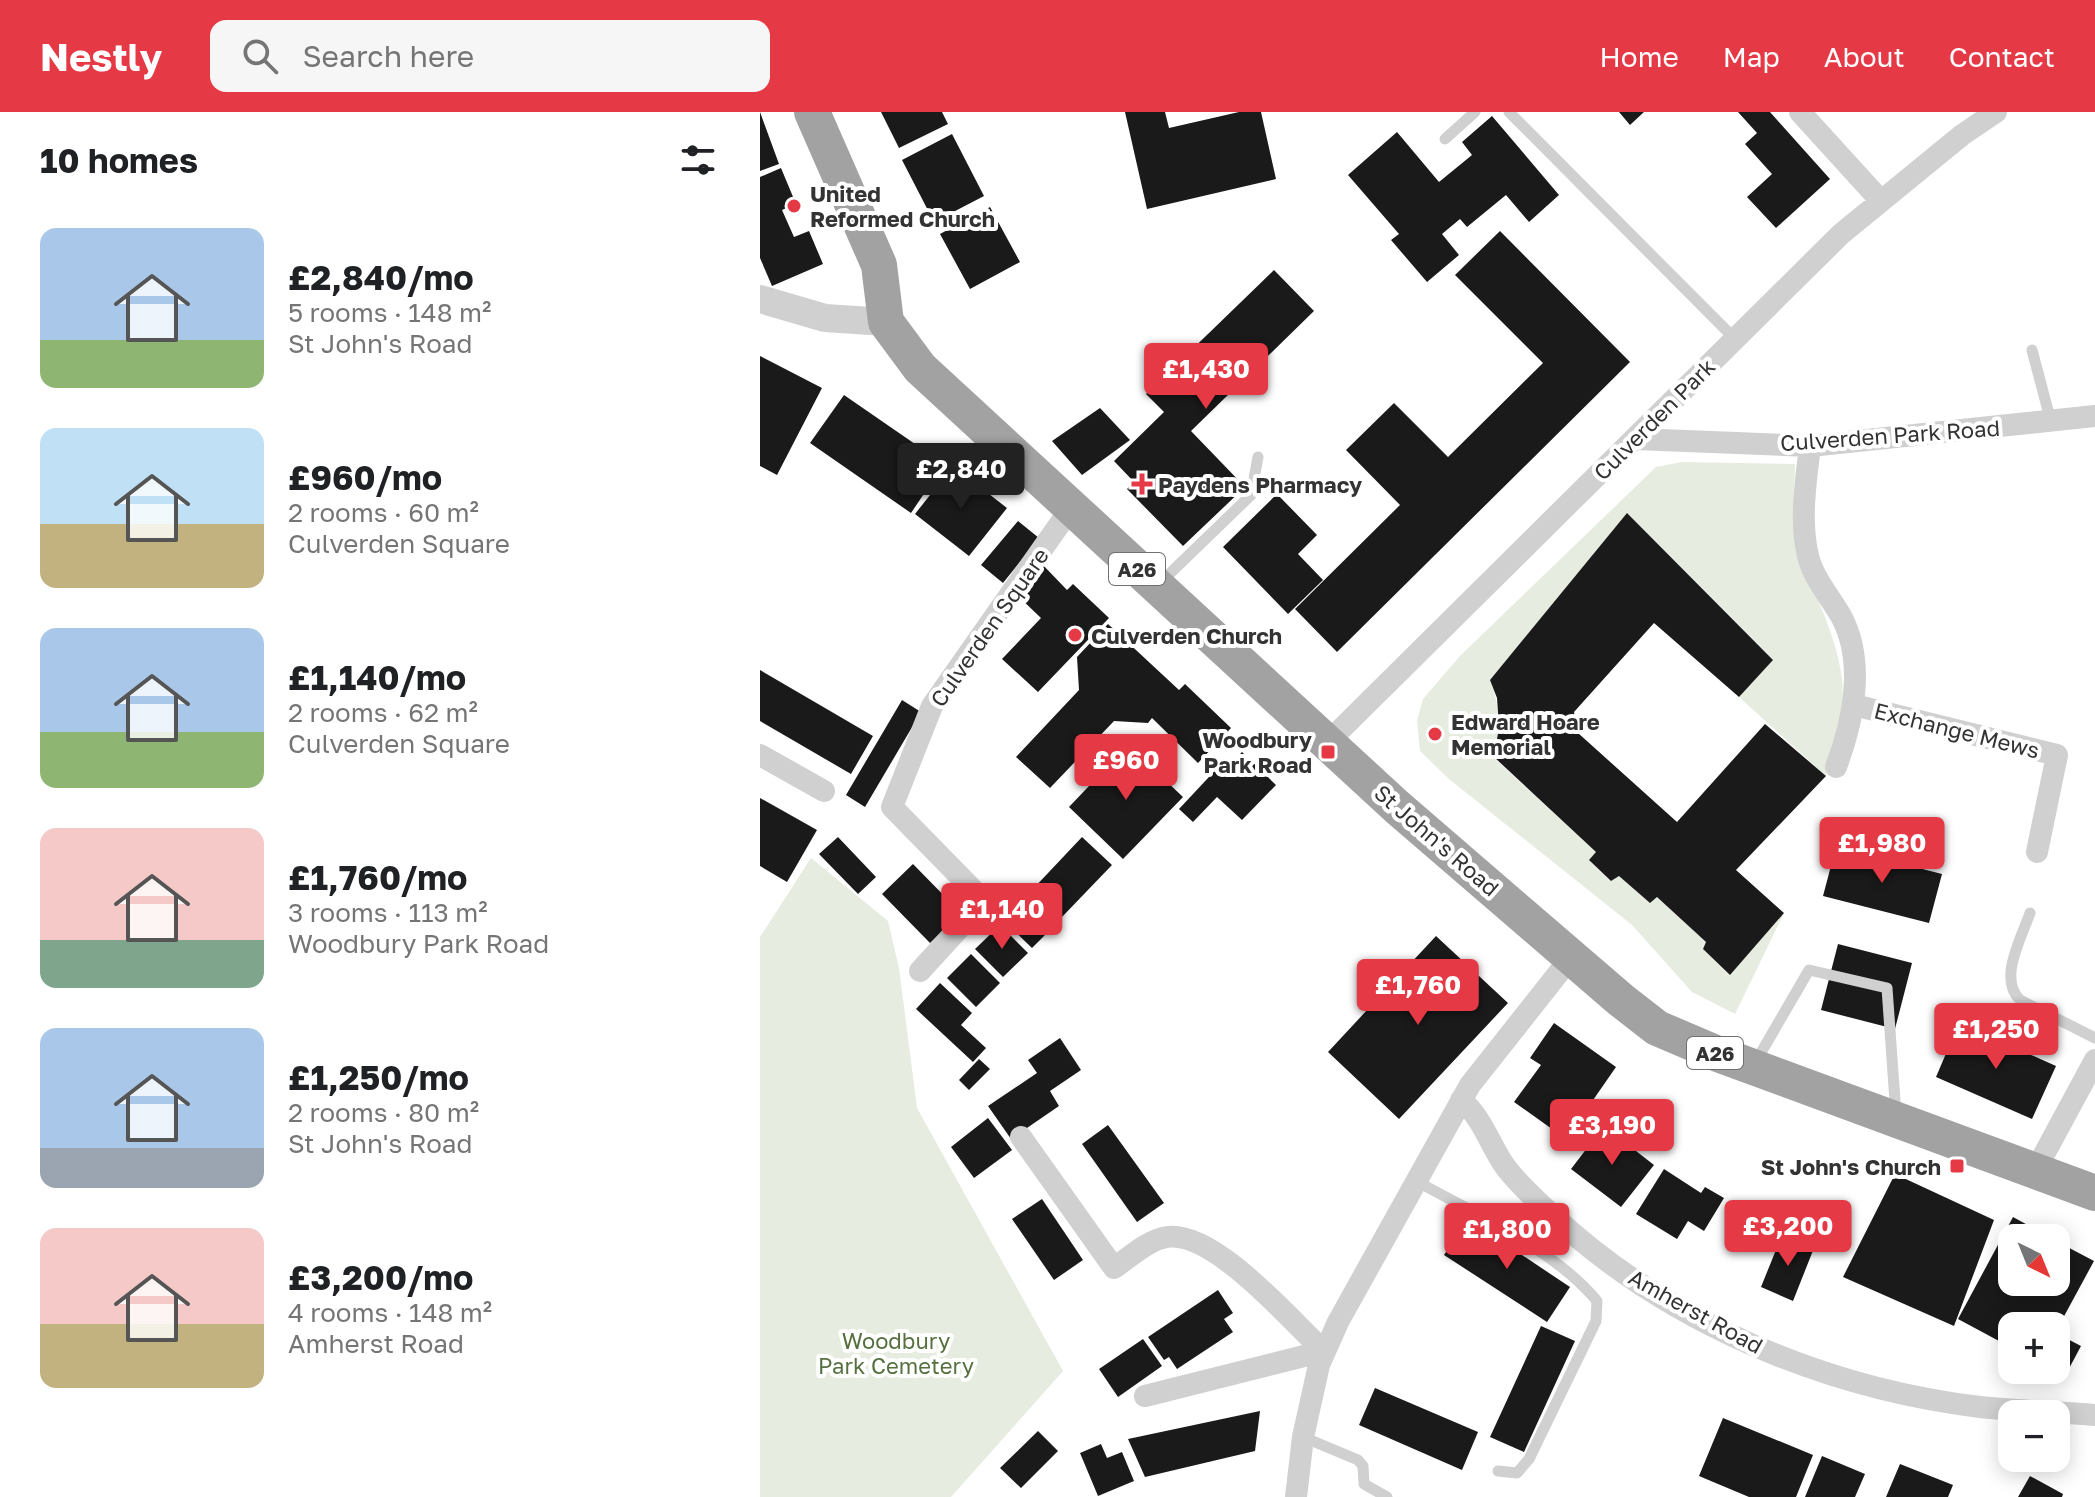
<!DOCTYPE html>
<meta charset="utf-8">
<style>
body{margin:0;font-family:"Golos Text",sans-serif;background:#f6f6f6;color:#202124;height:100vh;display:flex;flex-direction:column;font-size:30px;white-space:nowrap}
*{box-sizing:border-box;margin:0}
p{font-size:26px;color:#757577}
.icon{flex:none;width:44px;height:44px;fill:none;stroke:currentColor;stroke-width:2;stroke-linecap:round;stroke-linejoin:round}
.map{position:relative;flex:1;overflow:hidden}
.panel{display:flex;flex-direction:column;background:#fff;width:760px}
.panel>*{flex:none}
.needle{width:52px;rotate:137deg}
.fabs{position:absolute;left:1238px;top:1112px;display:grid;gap:16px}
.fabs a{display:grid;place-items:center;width:72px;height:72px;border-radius:16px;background:#fff;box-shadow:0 4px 20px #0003;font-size:40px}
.price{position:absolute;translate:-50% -68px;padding:0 18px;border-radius:8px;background:#e63946;color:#fff;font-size:26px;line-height:52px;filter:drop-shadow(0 2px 4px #0008)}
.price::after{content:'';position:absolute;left:50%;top:48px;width:24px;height:18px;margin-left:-12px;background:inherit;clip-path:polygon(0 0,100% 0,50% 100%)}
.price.active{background:#222;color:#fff}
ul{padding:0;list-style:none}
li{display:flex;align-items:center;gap:24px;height:200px;padding:0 40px}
li span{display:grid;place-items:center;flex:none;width:224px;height:160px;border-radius:16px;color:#555}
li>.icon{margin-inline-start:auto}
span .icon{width:96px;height:96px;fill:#fffc;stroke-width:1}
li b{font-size:34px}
h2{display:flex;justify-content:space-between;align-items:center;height:96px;padding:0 40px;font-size:34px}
header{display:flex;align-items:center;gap:48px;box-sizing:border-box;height:112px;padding:0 40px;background:#e63946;color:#fff}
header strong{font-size:38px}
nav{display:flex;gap:44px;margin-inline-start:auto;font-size:28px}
.search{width:560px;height:72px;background:#f6f6f6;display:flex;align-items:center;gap:20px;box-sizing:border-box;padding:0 28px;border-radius:16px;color:#757577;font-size:30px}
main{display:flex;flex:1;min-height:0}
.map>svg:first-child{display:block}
.green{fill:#e6ecdf}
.building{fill:#1a1a1a}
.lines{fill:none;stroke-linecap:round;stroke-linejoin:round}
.service{stroke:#d0d0d0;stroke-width:11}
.minor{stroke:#d0d0d0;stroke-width:22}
.tertiary{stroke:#d0d0d0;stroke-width:28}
.trunk{stroke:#a2a2a2;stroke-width:36}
.poi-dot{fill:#e63946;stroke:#fff;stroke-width:3}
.labels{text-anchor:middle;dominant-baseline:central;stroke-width:8;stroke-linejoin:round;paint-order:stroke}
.shield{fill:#fff;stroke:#707070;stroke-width:2}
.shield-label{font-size:20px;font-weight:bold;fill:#333}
.poi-label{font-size:22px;font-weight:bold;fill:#333;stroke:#fff;text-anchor:start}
.street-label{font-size:22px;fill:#333;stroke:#fff}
.park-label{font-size:22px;fill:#56703f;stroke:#fff}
</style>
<header>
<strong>Nestly</strong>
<div class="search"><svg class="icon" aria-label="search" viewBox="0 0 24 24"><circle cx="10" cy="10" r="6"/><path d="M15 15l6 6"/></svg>Search here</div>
<nav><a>Home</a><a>Map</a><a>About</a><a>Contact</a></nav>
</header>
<main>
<section class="panel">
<h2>10 homes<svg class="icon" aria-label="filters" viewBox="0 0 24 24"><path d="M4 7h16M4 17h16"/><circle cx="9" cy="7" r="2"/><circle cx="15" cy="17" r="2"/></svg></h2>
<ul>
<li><span style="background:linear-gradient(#a9c7e8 70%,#8fb573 0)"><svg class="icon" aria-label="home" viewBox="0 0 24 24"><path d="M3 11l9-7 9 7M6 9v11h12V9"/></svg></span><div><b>£2,840/mo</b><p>5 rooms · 148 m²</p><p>St John's Road</p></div></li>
<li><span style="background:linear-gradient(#bfe0f5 60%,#c2b280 0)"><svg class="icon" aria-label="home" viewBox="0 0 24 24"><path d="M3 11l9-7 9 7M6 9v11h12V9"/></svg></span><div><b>£960/mo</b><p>2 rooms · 60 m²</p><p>Culverden Square</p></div></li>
<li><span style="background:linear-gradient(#a9c7e8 65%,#8fb573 0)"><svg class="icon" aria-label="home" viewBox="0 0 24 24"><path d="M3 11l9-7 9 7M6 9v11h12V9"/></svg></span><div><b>£1,140/mo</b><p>2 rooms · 62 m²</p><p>Culverden Square</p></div></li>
<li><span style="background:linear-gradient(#f6c9c9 70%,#7fa58c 0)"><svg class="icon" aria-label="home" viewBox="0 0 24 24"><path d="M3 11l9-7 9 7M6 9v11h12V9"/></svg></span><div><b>£1,760/mo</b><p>3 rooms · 113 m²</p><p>Woodbury Park Road</p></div></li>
<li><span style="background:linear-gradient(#a9c7e8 75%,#9aa5b1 0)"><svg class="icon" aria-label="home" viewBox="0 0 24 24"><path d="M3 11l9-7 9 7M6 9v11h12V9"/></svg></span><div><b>£1,250/mo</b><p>2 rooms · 80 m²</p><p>St John's Road</p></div></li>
<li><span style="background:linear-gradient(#f6c9c9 60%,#c2b280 0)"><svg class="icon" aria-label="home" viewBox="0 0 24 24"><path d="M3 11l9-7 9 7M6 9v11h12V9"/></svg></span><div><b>£3,200/mo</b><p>4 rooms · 148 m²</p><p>Amherst Road</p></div></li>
</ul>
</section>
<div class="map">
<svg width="1335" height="1385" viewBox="0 0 1335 1385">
<rect width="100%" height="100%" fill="#fff"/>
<path class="green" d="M922,350L1035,352C1035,374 1031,399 1035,420C1046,471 1076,516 1082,567C1086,598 1073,635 1066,664L979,585L1013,547L867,401L730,568C741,595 739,618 734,646L836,740L830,749L850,769L859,764L890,791L897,785L946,830L943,837L969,863L1024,801L975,902L932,880L872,813L689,667L660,639L657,609L663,587L700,544L896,355Z
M51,746L128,809L139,856L157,996L303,1259L191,1385H0V825Z"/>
<path class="building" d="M0,0L19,52L0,59Z
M121,0H182L188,12L139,36Z
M365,0H405L409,16L479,0H501L516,67L387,97Z
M859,0H884L870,13Z
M978,0H1010L1070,67L1016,116L987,85L1012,62L985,32L997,21Z
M732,4L799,83L769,110L746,83L707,115L700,107L682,122L699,143L667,170L631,128L639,122L588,63L637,20L679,70L712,43L702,30Z
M192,22L224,84L174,110L142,48Z
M21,56L36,92L22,98L34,125L49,119L63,152L12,174L0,146V65Z
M230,95L260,150L210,177L180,122Z
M740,119L870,250L577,540L535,497L640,393L586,338L634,291L688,345L783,251L695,163Z
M514,158L554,199L431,319L485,375L423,434L367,377L374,370L354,349L404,300L386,282Z
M0,244L62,276L17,363L0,354Z
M84,283L184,352L151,401L50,331Z
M340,296L370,328L322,363L292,329Z
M193,354L247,396L209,444L155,402Z
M517,382L557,423L538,442L563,468L528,502L463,435Z
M867,401L1013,548L979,585L894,511L814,600L818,621L917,710L1005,612L1066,664L976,758L1024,801L970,863L943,837L946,830L897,785L890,791L859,764L851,769L829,748L836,740L734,645L739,615L737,586L730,568Z
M258,409L279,426L243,471L221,453Z
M281,451L307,478L313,472L349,506L278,580L242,547L281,506L258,484Z
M348,512L419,578L425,572L471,616L438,651L392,606L388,611L354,609L290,676L256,645L319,578L317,545Z
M0,558L113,624L91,662L0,609Z
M142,588L161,600L105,695L86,683Z
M368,633L423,685L363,747L309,695Z
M482,640L516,673L482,708L457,685L433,710L419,697L463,650L468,654Z
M0,686L57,718L27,770L0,754Z
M78,725L116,765L98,782L59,742Z
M322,725L352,753L301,806L272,778Z
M1076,735L1182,762L1169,811L1063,784Z
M153,752L201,801L170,831L122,782Z
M267,783L296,812L272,836L243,808Z
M240,813L268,841L243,865L215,837Z
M676,824L748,891L639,1007L568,940Z
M1078,832L1152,851L1135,917L1061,898Z
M211,842L240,871L216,895L187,866Z
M180,871L212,901L201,913L226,936L213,950L156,897Z
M794,911L856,955L806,1027L754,990L781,953L770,946Z
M1199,911L1296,954L1272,1007L1176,965Z
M300,926L321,958L290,979L299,994L251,1027L228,994L277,961L268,948Z
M219,947L230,957L209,978L199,968Z
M228,1006L252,1038L214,1066L191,1035Z
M348,1013L404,1091L377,1110L322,1032Z
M844,1014L894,1053L861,1095L811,1057Z
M904,1057L941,1081L945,1075L964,1086L944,1119L928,1109L917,1127L876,1102Z
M1135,1062L1234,1108L1194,1214L1083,1165Z
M282,1087L323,1148L294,1168L252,1107Z
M1253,1105L1291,1126H1252V1170H1296V1129L1334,1149L1296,1219V1214H1252V1236L1198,1207Z
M708,1107L810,1175L787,1210L684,1143Z
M1022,1123L1054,1136L1033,1189L1001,1175Z
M458,1178L473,1201L464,1207L473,1220L417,1257L409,1245L404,1248L388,1225Z
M781,1214L815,1229L764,1340L730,1325Z
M1296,1221L1321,1234L1305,1264L1296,1259Z
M383,1227L402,1254L358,1285L339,1257Z
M615,1276L718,1320L702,1358L599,1313Z
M500,1299L495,1339L385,1365L368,1327Z
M963,1306L1053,1343L1036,1385H989L939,1364Z
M278,1319L298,1339L261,1376L240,1356Z
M341,1332L347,1346L362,1340L374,1369L338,1384L320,1341Z
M1062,1344L1105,1362L1095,1385H1045Z
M1140,1352L1193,1373L1188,1385H1126Z
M1270,1364L1303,1382L1302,1385H1258Z"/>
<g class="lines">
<path class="service" d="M749,0L974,226
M685,27L715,0
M1272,238L1291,310
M400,471L491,383L498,345
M1270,801C1261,827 1238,867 1260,888L1335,926
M995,951L1049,858L1127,876L1136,1003
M658,1070C716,1102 795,1138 837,1189L836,1209L769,1347L757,1361L738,1359
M543,1325L598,1348L603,1354L604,1372L627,1385"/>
<path class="minor" d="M1040,0L1121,89
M876,327L1050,334L1335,304
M1050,334C1046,369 1040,404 1047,439C1051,464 1069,483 1081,504C1106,550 1093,610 1076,655
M1094,593L1297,643L1277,740
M567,631L1081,122L1202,23L1236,0
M0,643L64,679
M160,859L224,789L132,695L172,594L311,396
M701,988C722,1005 729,1031 744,1053C757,1071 774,1086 790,1101C906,1210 1064,1276 1220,1295C1258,1299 1297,1300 1335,1303
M261,1025L354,1156C370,1145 388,1128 407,1125C454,1118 530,1208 564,1239
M1275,1059L1335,948
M385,1284L564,1239
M536,1385L543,1325L559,1253L578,1210L710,973L812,844"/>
<path class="tertiary" d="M0,187L65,206L126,210"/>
<path class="trunk" d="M52,0L119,153L126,210L160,256L637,695L861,888L897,916L958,942L1335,1081"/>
</g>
<g class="poi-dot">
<circle cx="34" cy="94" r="8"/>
<path d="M378 360h8v8h8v8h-8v8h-8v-8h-8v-8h8z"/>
<circle cx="315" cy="523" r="8"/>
<circle cx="675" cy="622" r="8"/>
<rect x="560" y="632" width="16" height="16" rx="4"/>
<rect x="1189" y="1046" width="16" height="16" rx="4"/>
</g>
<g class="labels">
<g class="shield">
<rect x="349" y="441" width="56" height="32" rx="6"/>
<rect x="927" y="925" width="56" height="32" rx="6"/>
</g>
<g class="shield-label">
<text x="377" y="457">A26</text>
<text x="955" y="941">A26</text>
</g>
<g class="poi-label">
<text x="50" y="81">United<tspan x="50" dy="25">Reformed Church</tspan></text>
<text x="398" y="372">Paydens Pharmacy</text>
<text x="331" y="523">Culverden Church</text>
<text x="691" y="609">Edward Hoare<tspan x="691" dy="25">Memorial</tspan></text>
<text x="552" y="627" text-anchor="end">Woodbury<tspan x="552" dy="25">Park Road</tspan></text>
<text x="1181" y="1054" text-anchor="end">St John's Church</text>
</g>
<g class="street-label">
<text transform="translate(894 307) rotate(-45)">Culverden Park</text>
<text transform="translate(1130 323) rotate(-4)">Culverden Park Road</text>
<text transform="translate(229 515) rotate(-55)">Culverden Square</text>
<text transform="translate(1197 618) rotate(14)">Exchange Mews</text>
<text transform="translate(677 728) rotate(41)">St John's Road</text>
<text transform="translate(936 1199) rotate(29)">Amherst Road</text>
</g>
<g class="park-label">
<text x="136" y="1228">Woodbury<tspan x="136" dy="25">Park Cemetery</tspan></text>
</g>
</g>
</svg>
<div class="fabs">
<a><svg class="needle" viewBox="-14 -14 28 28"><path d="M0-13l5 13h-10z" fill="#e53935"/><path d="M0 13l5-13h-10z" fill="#757577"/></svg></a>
<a>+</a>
<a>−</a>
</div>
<b class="price" style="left:446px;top:299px">£1,430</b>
<b class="price active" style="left:201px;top:399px">£2,840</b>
<b class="price" style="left:366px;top:690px">£960</b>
<b class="price" style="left:1122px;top:773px">£1,980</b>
<b class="price" style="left:242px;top:839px">£1,140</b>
<b class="price" style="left:658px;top:915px">£1,760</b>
<b class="price" style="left:1236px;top:959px">£1,250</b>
<b class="price" style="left:852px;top:1055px">£3,190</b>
<b class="price" style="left:1028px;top:1156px">£3,200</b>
<b class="price" style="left:747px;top:1159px">£1,800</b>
</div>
</main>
